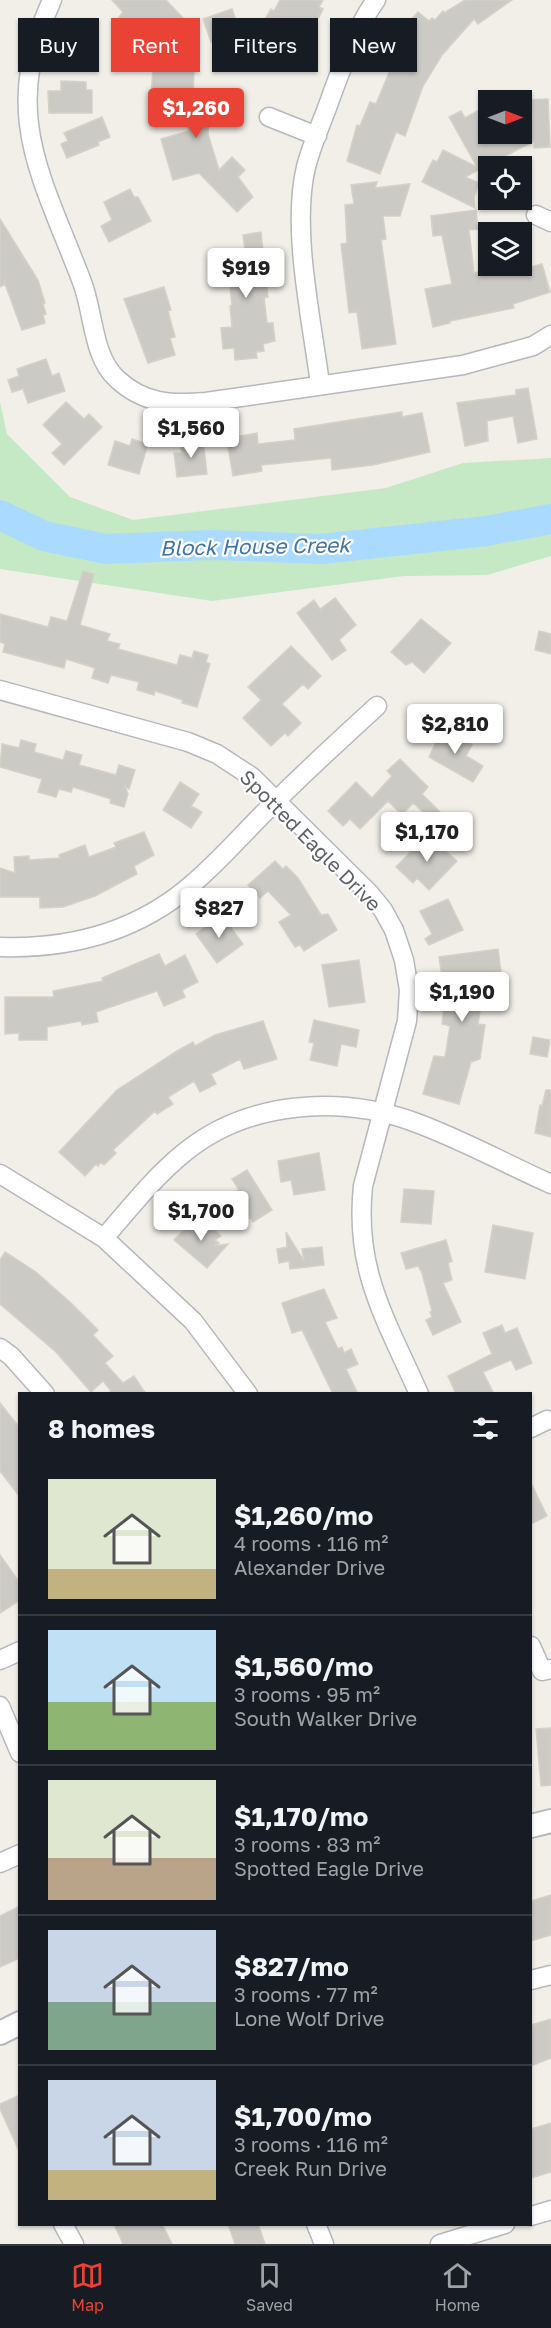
<!DOCTYPE html>
<meta charset="utf-8">
<style>
body{margin:0;font-family:"Golos Text",sans-serif;background:#20242c;color:#f1f3f6;height:100vh;display:flex;flex-direction:column;font-size:22px;white-space:nowrap}
*{box-sizing:border-box;margin:0}
p{font-size:20px;color:#9ea1a6}
.icon{flex:none;width:33px;height:33px;fill:none;stroke:currentColor;stroke-width:2;stroke-linecap:round;stroke-linejoin:round}
.map{position:relative;flex:1;overflow:hidden}
.drawer{position:absolute;left:18px;top:1392px;width:514px;height:834px;display:flex;flex-direction:column;background:#171b24;border-radius:0px;box-shadow:0 2px 4px #0004}
.drawer>*{flex:none}
.guide{position:absolute;left:18px;top:18px;width:516px;height:54px;display:flex;gap:12px}
.needle{width:39px;rotate:90deg}
.controls{position:absolute;left:478px;top:90px;display:grid;gap:12px}
.controls a{display:grid;place-items:center;width:54px;height:54px;border-radius:0px;background:#171b24;box-shadow:0 2px 4px #0004;font-size:30px}
.price{position:absolute;translate:-50% -51px;padding:0 14px;border-radius:6px;background:#fff;color:#222;font-size:20px;line-height:39px;filter:drop-shadow(0 2px 3px #0008)}
.price::after{content:'';position:absolute;left:50%;top:36px;width:18px;height:14px;margin-left:-9px;background:inherit;clip-path:polygon(0 0,100% 0,50% 100%)}
.price.selected{background:#ea4335;color:#fff}
ul{padding:0;list-style:none}
li{display:flex;align-items:center;gap:18px;height:150px;padding:0 30px}
li+li{border-top:2px solid #363941}
li span{display:grid;place-items:center;flex:none;width:168px;height:120px;border-radius:0px;color:#555}
li>.icon{margin-inline-start:auto}
span .icon{width:72px;height:72px;fill:#fffc;stroke-width:1}
li b{font-size:26px}
h2{display:flex;justify-content:space-between;align-items:center;height:72px;padding:0 30px;font-size:26px}
.pill{padding:0 21px;border-radius:0px;background:#171b24;box-shadow:0 2px 4px #0004;font-size:21px;line-height:54px}
.pill.selected{background:#ea4335;color:#fff}
.menu{display:flex;justify-content:space-around;align-items:center;height:84px;border-top:2px solid #363941;background:#171b24;font-size:16px;color:#9ea1a6}
.menu a{display:grid;justify-items:center;gap:3px}
.menu .selected{color:#ea4335}
.map>svg:first-child{display:block}
.green{fill:#c5e8c5}
.lines{fill:none;stroke-linecap:round;stroke-linejoin:round}
.river{stroke:#aadaff;stroke-width:30}
.building{fill:#cccac5;stroke:#d6d1c6;stroke-width:1.5}
.minor-casing{stroke:#b5b8bc;stroke-width:21}
.tertiary-casing{stroke:#b5b8bc;stroke-width:26}
.minor{stroke:#fff;stroke-width:18}
.tertiary{stroke:#fff;stroke-width:22}
.labels{text-anchor:middle;dominant-baseline:central;stroke-width:4.5;stroke-linejoin:round;paint-order:stroke}
.street-label{font-size:20px;fill:#5f6368;stroke:#fff}
.water-label{font-size:21px;font-style:italic;fill:#4174aa;stroke:#fff}
</style>
<div class="map">
<svg width="551" height="2244" viewBox="0 0 551 2244">
<rect width="100%" height="100%" fill="#f1efe8"/>
<path class="green" d="M0,402L7,434L70,497L133,520L386,488L463,463L551,458V556L487,575L404,576L212,601L0,569Z"/>
<g class="lines">
<path class="river" d="M0,515L44,536L106,549L212,545L321,549L486,531L551,519"/>
</g>
<path class="building" d="M112,0H166L184,19L166,37L156,24L134,46L113,25L123,12Z
M280,0H323L319,7L323,9L303,49L297,46L292,57L287,54L284,59L269,51L284,25L255,36L271,9L274,11Z
M465,0H512L478,24L474,19L442,55L423,86L405,136L396,132L380,174L347,161L357,125L360,126L370,102L376,104L393,63L413,31L406,25L418,12L429,21L432,18L435,20L443,11L444,13Z
M232,9L243,40L227,46L224,37L211,42L203,19Z
M153,67L194,70L193,97L210,98L208,134L219,170L232,157L245,170L238,177L253,197L237,212L199,173L173,180L161,139L189,131L191,102L151,99Z
M61,81L86,82V90H92V113H49L48,91H61Z
M548,99L550,147L534,148V141L465,177L479,183L474,198L475,208L422,182L433,160L437,162L443,150L477,167L449,117L461,111L465,118L481,109L489,124V134H522V123L528,125L532,116L522,110V100Z
M102,117L110,137L98,142L99,145L67,158L61,144L68,141L64,133Z
M377,182L375,188L410,184L400,216H383L386,239L381,240L396,344L362,349L357,312L349,313L341,244L347,243L345,205L354,204L351,185Z
M130,189L134,197H138L151,221L109,242L101,226L112,220L104,202Z
M476,210L478,229L469,230L474,273L502,266L505,274L542,264L550,292L513,304L514,308L450,321V323L433,327L425,289L452,284L442,235L433,236L431,216Z
M0,219L38,280L45,303L43,304L46,314L43,315L45,323L22,330L5,284L0,287Z
M261,232L268,297L264,298L267,323H273L275,341L263,344L264,351L256,352L257,358L235,360L234,348L223,349L221,328L232,327L230,306L232,305L229,278L219,280L215,255L245,250L243,235Z
M164,287L171,310L168,311L175,337L170,338L175,355L148,363L124,299Z
M46,359L52,376L59,373L65,391L28,403L23,389L12,392L8,380L19,376L17,369Z
M528,388L537,439L518,443L513,416L487,421L488,441L465,446L457,403L516,395V390Z
M66,402L84,419L89,414L102,427L64,465L52,453L62,444L43,425Z
M402,412V417L422,413L430,452L373,465L332,470L331,458L261,465L262,471L233,476L227,441L241,439L240,436L257,433L258,444L295,440L294,429Z
M132,439L148,444L139,474L108,465L115,441L130,446Z
M203,439L207,474L177,477L174,453H182L181,448L186,447L185,441Z
M83,571L94,574L80,625L110,634L107,641L120,644L118,649L177,665L180,655L192,658L194,651L208,655L206,662L210,664L197,707L182,703L183,700L155,691L154,695L137,690L139,682L111,675L108,683L92,678L95,668L66,659L64,668L3,652L5,644L0,642V614L48,627L51,617L67,621Z
M335,598L356,625L339,640L346,650L332,660L297,613L314,600L320,609Z
M421,619L451,643L424,673L412,662L406,665L391,652Z
M539,631L551,634V654L535,650Z
M291,646L321,676L308,689L303,684L282,704L301,723L288,736L285,733L271,746L243,718L261,700L248,687Z
M443,727L472,745L466,756L483,766L473,782L429,757Z
M21,740L36,744L34,752L63,760L66,751L82,755L79,765L116,775L119,765L135,770L129,789L125,786L128,794L124,807L110,803L111,799L73,787L71,792L59,789L56,797L38,792L42,779L0,767L2,744L19,748Z
M400,759L428,787L422,794L441,813L433,821L413,803L402,815L388,801L360,829L350,819L343,826L328,811L356,782L372,798L392,776L387,771Z
M180,782L199,794L191,806L202,812L191,828L163,810Z
M144,832L154,855L134,866L137,874L95,896L63,907L40,908V897H0V868L15,873L14,857L29,856V860L60,858L59,855L85,845L89,857L116,847L114,843Z
M427,835L457,861L429,890L417,878L413,883L396,867Z
M275,861L283,869L286,866L298,878L321,915L328,914L337,930L304,951L300,945L295,947L279,922L291,915L268,891L260,898L248,885Z
M448,899L463,930L429,945L425,939L432,934L420,911Z
M221,914L243,944L217,963L196,934Z
M498,949L501,972L484,974L486,992H483L478,1024L485,1025L480,1059L471,1062L459,1104L423,1094L434,1056L445,1057L450,1026L442,1024L444,1006L460,1008L455,975L442,977L439,957Z
M159,954L165,966L185,955L198,982L182,990L185,997L164,1006L157,991L96,1012L98,1022L82,1025L81,1021L47,1027V1040H19V1033L5,1034V997H54L53,991L103,981L102,978Z
M359,960L365,1002L329,1007L322,965Z
M314,1020L359,1030L356,1047L341,1044L337,1066L310,1060L314,1043L309,1042Z
M263,1021L277,1059L244,1069L240,1059L211,1074L216,1084L200,1092L194,1081L168,1097L173,1104L157,1114L155,1111L113,1150L116,1153L104,1165L101,1162L98,1166L96,1164L85,1176L59,1152L117,1090L177,1051L193,1042L195,1046L215,1035Z
M533,1037L550,1040L547,1057L530,1054Z
M546,1090H551V1137L535,1133L540,1105L542,1106Z
M319,1153L325,1190L294,1195L291,1180L281,1182L278,1161Z
M247,1170L272,1210L253,1222L250,1217L235,1227L222,1206L234,1199L231,1194L239,1190L232,1179Z
M404,1189L434,1191L431,1224L401,1222Z
M198,1216L221,1236L215,1240L219,1243L214,1246L228,1244L207,1268L174,1240Z
M493,1225L533,1233L525,1279L485,1272Z
M286,1232L304,1261L302,1249L322,1247L324,1265L290,1269L289,1261L279,1263L277,1249L287,1247Z
M446,1240L452,1261L448,1263L452,1280L443,1283L461,1322L433,1335L426,1320L432,1317L430,1312L432,1311L422,1273L418,1266L406,1269L401,1253Z
M5,1252L36,1272L71,1303L98,1330L93,1335L113,1356L105,1363L123,1383L134,1376L146,1394H108L111,1391L103,1381L91,1392L56,1352L0,1304V1260Z
M324,1289L337,1318L325,1322L338,1349L342,1347L344,1353L351,1349L358,1364L346,1369L358,1394H333L302,1330L292,1333L282,1303Z
M502,1325L505,1333L517,1328L532,1363L516,1370L511,1360L483,1372L494,1394H456L448,1376L492,1354L483,1333Z
M0,1403L20,1428V1497L0,1471Z
M531,1483L547,1516L531,1524Z
M0,1555L20,1583V1600L0,1613Z
M551,1728V1785L541,1786L536,1729Z
M551,1895V1935L531,1941V1901Z
M20,1906V1958L0,1967V1916Z
M551,2019V2058L531,2066V2025Z
M20,2095V2153L0,2109V2104Z
M551,2123V2172L531,2178V2129Z
M114,2224H162L172,2244H123Z
M228,2224H258L265,2244H235Z"/>
<g class="lines">
<defs>
<path id="minor" d="M52,0C0,114 41,174 82,282C94,313 92,356 117,379C144,404 172,405 206,402L463,365L533,346L551,335
M269,117L317,136
M536,215L551,222
M320,384C312,321 291,229 306,167C312,143 324,118 332,94C344,62 356,28 376,0
M0,690L188,742L217,754L252,777L370,894L383,910L394,930L404,960L409,990L407,1021L363,1186C354,1271 386,1319 419,1394
M0,947C69,949 136,932 190,886C220,861 246,830 274,803C307,770 342,738 377,706
M0,1174L104,1238L193,1321L248,1394
M104,1238C129,1209 154,1177 185,1152C248,1101 339,1095 414,1122C461,1139 506,1164 551,1184
M0,1348L11,1356L45,1394
M531,1428L547,1420
M531,1646L542,1671L551,1669
M0,1660L20,1651
M0,1706L20,1753
M0,1863L20,1854
M531,1980L551,1975
M531,2216L551,2210
M63,2224L74,2244
M316,2224L324,2244
M440,2244L505,2224"/>
<path id="tertiary" d="M531,1826L551,1821
M0,2033L20,2023"/>
</defs>
<use href="#minor" class="minor-casing"/>
<use href="#tertiary" class="tertiary-casing"/>
<use href="#minor" class="minor"/>
<use href="#tertiary" class="tertiary"/>
</g>
<g class="labels">
<g class="street-label">
<text transform="translate(311 840) rotate(45)">Spotted Eagle Drive</text>
</g>
<g class="water-label">
<text transform="translate(255 546) rotate(-1)">Block House Creek</text>
</g>
</g>
</svg>
<div class="controls">
<a><svg class="needle" viewBox="-14 -14 28 28"><path d="M0-13l5 13h-10z" fill="#e53935"/><path d="M0 13l5-13h-10z" fill="#9ea1a6"/></svg></a>
<a><svg class="icon" aria-label="locate" viewBox="0 0 24 24"><circle cx="12" cy="12" r="6"/><path d="M12 2v4M12 18v4M2 12h4M18 12h4"/></svg></a>
<a><svg class="icon" aria-label="layers" viewBox="0 0 24 24"><path d="M12 4l9 5-9 5-9-5zM3 14l9 5 9-5"/></svg></a>
</div>
<b class="price selected" style="left:196px;top:139px">$1,260</b>
<b class="price" style="left:246px;top:299px">$919</b>
<b class="price" style="left:191px;top:459px">$1,560</b>
<b class="price" style="left:455px;top:755px">$2,810</b>
<b class="price" style="left:427px;top:863px">$1,170</b>
<b class="price" style="left:219px;top:939px">$827</b>
<b class="price" style="left:462px;top:1023px">$1,190</b>
<b class="price" style="left:201px;top:1242px">$1,700</b>
<div class="guide">
<a class="pill">Buy</a>
<a class="pill selected">Rent</a>
<a class="pill">Filters</a>
<a class="pill">New</a>
</div>
<section class="drawer">
<h2>8 homes<svg class="icon" aria-label="filters" viewBox="0 0 24 24"><path d="M4 7h16M4 17h16"/><circle cx="9" cy="7" r="2"/><circle cx="15" cy="17" r="2"/></svg></h2>
<ul>
<li><span style="background:linear-gradient(#dfe7d0 75%,#c2b280 0)"><svg class="icon" aria-label="home" viewBox="0 0 24 24"><path d="M3 11l9-7 9 7M6 9v11h12V9"/></svg></span><div><b>$1,260/mo</b><p>4 rooms · 116 m²</p><p>Alexander Drive</p></div></li>
<li><span style="background:linear-gradient(#bfe0f5 60%,#8fb573 0)"><svg class="icon" aria-label="home" viewBox="0 0 24 24"><path d="M3 11l9-7 9 7M6 9v11h12V9"/></svg></span><div><b>$1,560/mo</b><p>3 rooms · 95 m²</p><p>South Walker Drive</p></div></li>
<li><span style="background:linear-gradient(#dfe7d0 65%,#b9a48a 0)"><svg class="icon" aria-label="home" viewBox="0 0 24 24"><path d="M3 11l9-7 9 7M6 9v11h12V9"/></svg></span><div><b>$1,170/mo</b><p>3 rooms · 83 m²</p><p>Spotted Eagle Drive</p></div></li>
<li><span style="background:linear-gradient(#c9d6e8 60%,#7fa58c 0)"><svg class="icon" aria-label="home" viewBox="0 0 24 24"><path d="M3 11l9-7 9 7M6 9v11h12V9"/></svg></span><div><b>$827/mo</b><p>3 rooms · 77 m²</p><p>Lone Wolf Drive</p></div></li>
<li><span style="background:linear-gradient(#c9d6e8 75%,#c2b280 0)"><svg class="icon" aria-label="home" viewBox="0 0 24 24"><path d="M3 11l9-7 9 7M6 9v11h12V9"/></svg></span><div><b>$1,700/mo</b><p>3 rooms · 116 m²</p><p>Creek Run Drive</p></div></li>
</ul>
</section>
</div>
<nav class="menu">
<a class="selected"><svg class="icon" aria-label="map" viewBox="0 0 24 24"><path d="M3 6l6-2 6 2 6-2v14l-6 2-6-2-6 2zM9 4v14M15 6v14"/></svg>Map</a>
<a><svg class="icon" aria-label="saved" viewBox="0 0 24 24"><path d="M7 4h10v16l-5-4-5 4z"/></svg>Saved</a>
<a><svg class="icon" aria-label="home" viewBox="0 0 24 24"><path d="M3 11l9-7 9 7M6 9v11h12V9"/></svg>Home</a>
</nav>
